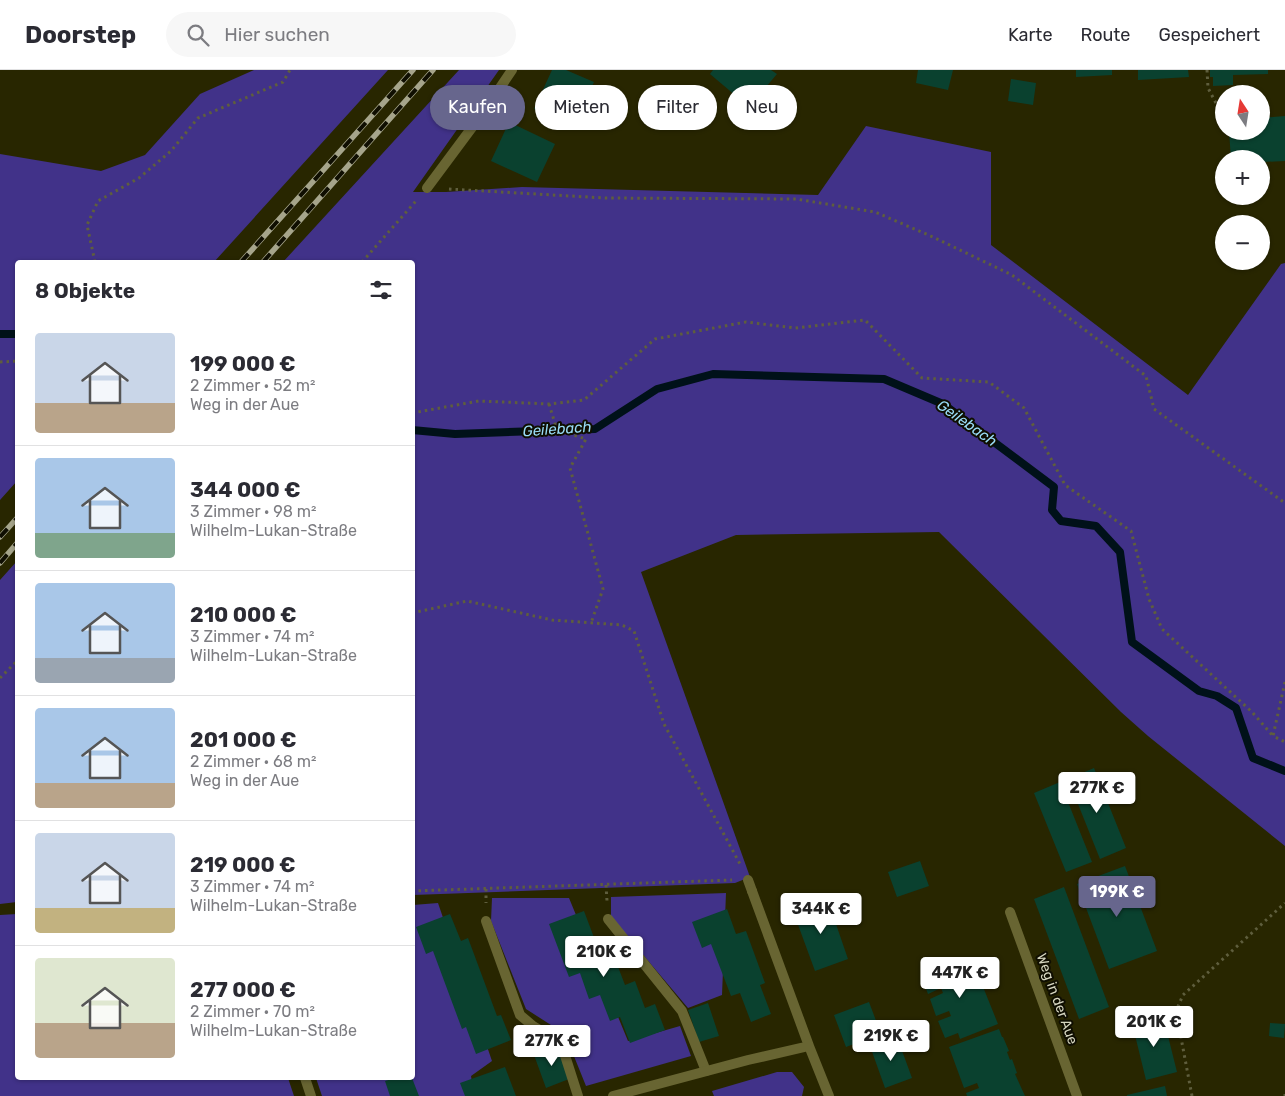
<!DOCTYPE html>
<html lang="de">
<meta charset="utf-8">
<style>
body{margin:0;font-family:Rubik,sans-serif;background:#f7f7f7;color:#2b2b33;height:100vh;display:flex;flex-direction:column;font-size:19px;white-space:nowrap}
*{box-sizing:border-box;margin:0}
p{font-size:16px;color:#7c7c81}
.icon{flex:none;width:28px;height:28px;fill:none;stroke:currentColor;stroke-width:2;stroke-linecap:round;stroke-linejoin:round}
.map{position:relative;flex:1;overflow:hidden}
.details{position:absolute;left:15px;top:190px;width:400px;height:820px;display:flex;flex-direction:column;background:#fff;border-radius:5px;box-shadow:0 1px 4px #0004}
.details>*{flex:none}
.banner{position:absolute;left:430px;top:15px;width:475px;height:45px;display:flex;gap:10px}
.needle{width:32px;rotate:348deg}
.tools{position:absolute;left:1215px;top:15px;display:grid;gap:10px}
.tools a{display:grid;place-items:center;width:55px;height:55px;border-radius:50%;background:#fff;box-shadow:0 1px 4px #0004;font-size:25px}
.price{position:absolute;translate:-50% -42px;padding:0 11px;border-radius:5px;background:#fff;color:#222;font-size:16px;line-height:32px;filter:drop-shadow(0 1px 2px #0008)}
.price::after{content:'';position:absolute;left:50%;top:30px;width:15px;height:11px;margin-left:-8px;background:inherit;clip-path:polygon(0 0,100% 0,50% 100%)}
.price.current{background:#67668d;color:#fff}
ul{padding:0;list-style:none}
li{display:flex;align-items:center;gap:15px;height:125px;padding:0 20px}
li+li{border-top:1px solid #e1e1e2}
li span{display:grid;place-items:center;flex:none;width:140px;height:100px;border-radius:5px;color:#555}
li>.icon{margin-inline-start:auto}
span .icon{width:60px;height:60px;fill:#fffc;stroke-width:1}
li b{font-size:21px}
h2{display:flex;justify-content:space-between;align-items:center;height:60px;padding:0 20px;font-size:21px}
.pill{padding:0 18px;border-radius:22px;background:#fff;box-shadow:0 1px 4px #0004;font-size:18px;line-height:45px}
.pill.current{background:#67668d;color:#fff}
header{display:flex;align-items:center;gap:30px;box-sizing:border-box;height:70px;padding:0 25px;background:#fff;border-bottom:1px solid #e1e1e2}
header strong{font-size:24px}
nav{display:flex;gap:28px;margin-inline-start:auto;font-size:18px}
.search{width:350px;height:45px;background:#f7f7f7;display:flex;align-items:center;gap:12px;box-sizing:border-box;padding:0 18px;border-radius:28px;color:#7c7c81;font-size:19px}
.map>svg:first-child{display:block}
.green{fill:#413289}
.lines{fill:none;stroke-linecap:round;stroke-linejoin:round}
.stream{stroke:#001119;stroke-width:8}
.building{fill:#0a412f}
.path{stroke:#5f5e3d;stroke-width:3;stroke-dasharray:2.5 4;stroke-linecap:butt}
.lane{stroke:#686532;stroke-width:10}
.street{stroke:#686532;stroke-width:10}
.rail-casing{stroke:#a6a58b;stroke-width:5.5}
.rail{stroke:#0f0e01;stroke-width:4;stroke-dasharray:11;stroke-linecap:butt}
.labels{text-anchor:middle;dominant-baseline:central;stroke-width:4;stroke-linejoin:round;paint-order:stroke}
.street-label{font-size:14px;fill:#d6d6c0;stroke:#0f0e01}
.water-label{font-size:15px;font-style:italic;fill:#99dbf6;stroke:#0f0e01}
</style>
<header>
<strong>Doorstep</strong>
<div class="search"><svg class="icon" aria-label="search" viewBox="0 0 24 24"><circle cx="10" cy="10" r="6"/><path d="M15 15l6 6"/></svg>Hier suchen</div>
<nav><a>Karte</a><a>Route</a><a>Gespeichert</a></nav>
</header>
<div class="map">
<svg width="1285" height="1026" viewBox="0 0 1285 1026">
<rect width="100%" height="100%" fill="#282600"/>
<path class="green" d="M254,0H388L214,192H18L17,411L0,430V84L101,101L145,85L200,24Z
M459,0H499L413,122H446L522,117L818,125L866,56L991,82V175L1188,325L1281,194L1285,193V776L1148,666L1121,642L939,462L736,465L641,502L750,807L735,813L413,825L412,192H283Z
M17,491V832L0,834V510Z
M726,823L722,925L688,938L611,847V827Z
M492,828H569L628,971L680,956L691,986L586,1016L565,964L526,939L491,851Z
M438,833L492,991L471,1006L474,1024L468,1026H322L316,1008H412L413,835Z
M17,844L18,1008H288L294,1026H0V845Z
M777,1002H792L804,1017L802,1026H714L712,1021Z"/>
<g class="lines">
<path class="stream" d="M0,264H18
M412,360L455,364L595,359L657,319L713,304L884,309L943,334L1054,417L1052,440L1061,451L1096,456L1120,482L1132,572L1199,621L1217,626L1236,638L1253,688L1285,701"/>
</g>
<path class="building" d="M552,0H566L594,12L573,57L534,39Z
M713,0H771L777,4L749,37L710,4Z
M918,0H953L948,20L916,13Z
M1076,0H1112V5L1076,7Z
M1138,0H1188L1189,7L1138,10Z
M1210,0H1268V4L1233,5V15L1213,16V7H1210Z
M1011,9L1036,13L1033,35L1008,31Z
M1285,46V91L1261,92V89H1231L1229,61H1261V48Z
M509,52L555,74L537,112L491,91Z
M1094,698L1126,778L1100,789L1068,709Z
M1060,712L1092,792L1066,802L1034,723Z
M920,791L929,816L897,827L888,802Z
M1125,796L1157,881L1109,899L1077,814Z
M1064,817L1109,937L1079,949L1034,829Z
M827,828L848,889L815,901L793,841Z
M727,839L736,864L746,861L765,913L760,915L771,944L751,952L740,923L731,926L711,874L702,878L692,852Z
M584,841L604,894L615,889L625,915L635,911L645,938L655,934L665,960L630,973L620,947L610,951L600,925L589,929L580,903L569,907L549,854Z
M450,844L461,871L468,868L497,946L501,945L511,970L476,984L466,957L462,959L433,881L426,884L416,857Z
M971,887L998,954L960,969L958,963L945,968L938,951L951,946L949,941L936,946L930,929L943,923L941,918L928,924L921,906Z
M869,932L881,964L846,977L834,945Z
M708,933L719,966L699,972L688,940Z
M1163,946L1177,1002L1146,1010L1132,953Z
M1270,953L1285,954L1284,968L1269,966Z
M999,959L1002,967H1003L1009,981L1007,982L1010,990L1012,989L1017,1003L1015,1004L1025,1026H967L966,1023L979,1018L977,1013L964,1018L949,977Z
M897,967L912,1008L885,1018L870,976Z
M558,976L569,1009L546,1018L534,985Z
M505,997L516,1026H465L460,1013Z
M395,1008H412L419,1026H390L385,1011Z
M1165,1016L1167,1026H1127V1025Z"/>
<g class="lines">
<path class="path" d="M1207,0L1208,18L1218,37V43H1224
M449,119L605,128L796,129L875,142L933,167L1012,205L1146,306L1154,339L1285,433
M95,192L87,155L98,131L139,108L171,81L198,48L283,12L290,0
M362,192L416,131
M0,292L18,291
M549,334L557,360L586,369L570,398L603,519L591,553
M412,343L479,331L549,334L584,330L655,269L746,252L795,258L865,250L922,308L989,312L1024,338L1065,415L1131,461L1149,529L1162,559L1252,642L1273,666
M412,543L467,531L552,550L622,555L634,561L664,654L740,794
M0,608L18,590
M1285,612L1273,666L1285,672
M606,815L607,831
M486,819V833
M412,821L732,810
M1192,1026L1176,941L1183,925L1285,833
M1285,1026V1024"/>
<path class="lane" d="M748,810L752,821
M608,849L682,941L706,1001
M486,851L520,945L533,956L561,973L578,1026"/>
<path class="street" d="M427,118L485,40L512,0
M752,821L809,976
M1010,842L1077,1026
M305,1008L311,1026
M613,1026L748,990L809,976L829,1026"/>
<defs>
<path id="rail" d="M241,192L413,0
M263,192L433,0
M0,467L18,447
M0,493L18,472"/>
</defs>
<use href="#rail" class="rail-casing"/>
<use href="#rail" class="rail"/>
</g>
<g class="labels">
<g class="street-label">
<text transform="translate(1057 929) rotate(70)">Weg in der Aue</text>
</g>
<g class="water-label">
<text transform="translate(967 353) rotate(35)">Geilebach</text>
<text transform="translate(557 359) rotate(-4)">Geilebach</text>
</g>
</g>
</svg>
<div class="tools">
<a><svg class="needle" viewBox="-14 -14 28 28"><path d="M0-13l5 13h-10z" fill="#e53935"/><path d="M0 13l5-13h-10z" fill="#7c7c81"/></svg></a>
<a>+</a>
<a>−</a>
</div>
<b class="price" style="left:1097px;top:744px">277K €</b>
<b class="price current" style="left:1117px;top:848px">199K €</b>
<b class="price" style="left:821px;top:865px">344K €</b>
<b class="price" style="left:604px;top:908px">210K €</b>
<b class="price" style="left:960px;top:929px">447K €</b>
<b class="price" style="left:1154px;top:978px">201K €</b>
<b class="price" style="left:891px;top:992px">219K €</b>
<b class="price" style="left:552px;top:997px">277K €</b>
<div class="banner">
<a class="pill current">Kaufen</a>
<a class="pill">Mieten</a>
<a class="pill">Filter</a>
<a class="pill">Neu</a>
</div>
<section class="details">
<h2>8 Objekte<svg class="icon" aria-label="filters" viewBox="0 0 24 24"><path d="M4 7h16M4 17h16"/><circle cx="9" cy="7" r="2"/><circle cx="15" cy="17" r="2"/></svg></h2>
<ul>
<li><span style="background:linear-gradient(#c9d6e8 70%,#b9a48a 0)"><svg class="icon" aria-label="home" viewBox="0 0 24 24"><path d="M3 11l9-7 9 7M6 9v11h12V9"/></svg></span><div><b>199 000 €</b><p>2 Zimmer · 52 m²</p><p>Weg in der Aue</p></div></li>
<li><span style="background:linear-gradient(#a9c7e8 75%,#7fa58c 0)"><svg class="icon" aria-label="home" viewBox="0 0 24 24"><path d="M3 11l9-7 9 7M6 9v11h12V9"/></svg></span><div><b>344 000 €</b><p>3 Zimmer · 98 m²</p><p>Wilhelm-Lukan-Straße</p></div></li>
<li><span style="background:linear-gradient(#a9c7e8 75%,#9aa5b1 0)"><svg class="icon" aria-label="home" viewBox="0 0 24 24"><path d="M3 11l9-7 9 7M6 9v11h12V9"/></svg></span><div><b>210 000 €</b><p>3 Zimmer · 74 m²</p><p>Wilhelm-Lukan-Straße</p></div></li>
<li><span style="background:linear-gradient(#a9c7e8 75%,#b9a48a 0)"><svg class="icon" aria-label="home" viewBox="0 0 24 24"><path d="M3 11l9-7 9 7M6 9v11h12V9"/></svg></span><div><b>201 000 €</b><p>2 Zimmer · 68 m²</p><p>Weg in der Aue</p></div></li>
<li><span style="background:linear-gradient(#c9d6e8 75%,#c2b280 0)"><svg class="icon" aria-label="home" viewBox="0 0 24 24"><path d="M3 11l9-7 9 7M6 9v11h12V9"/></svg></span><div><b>219 000 €</b><p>3 Zimmer · 74 m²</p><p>Wilhelm-Lukan-Straße</p></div></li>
<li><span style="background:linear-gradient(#dfe7d0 65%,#b9a48a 0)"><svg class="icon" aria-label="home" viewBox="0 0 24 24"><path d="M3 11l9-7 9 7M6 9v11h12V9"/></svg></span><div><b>277 000 €</b><p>2 Zimmer · 70 m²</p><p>Wilhelm-Lukan-Straße</p></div></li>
</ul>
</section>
</div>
